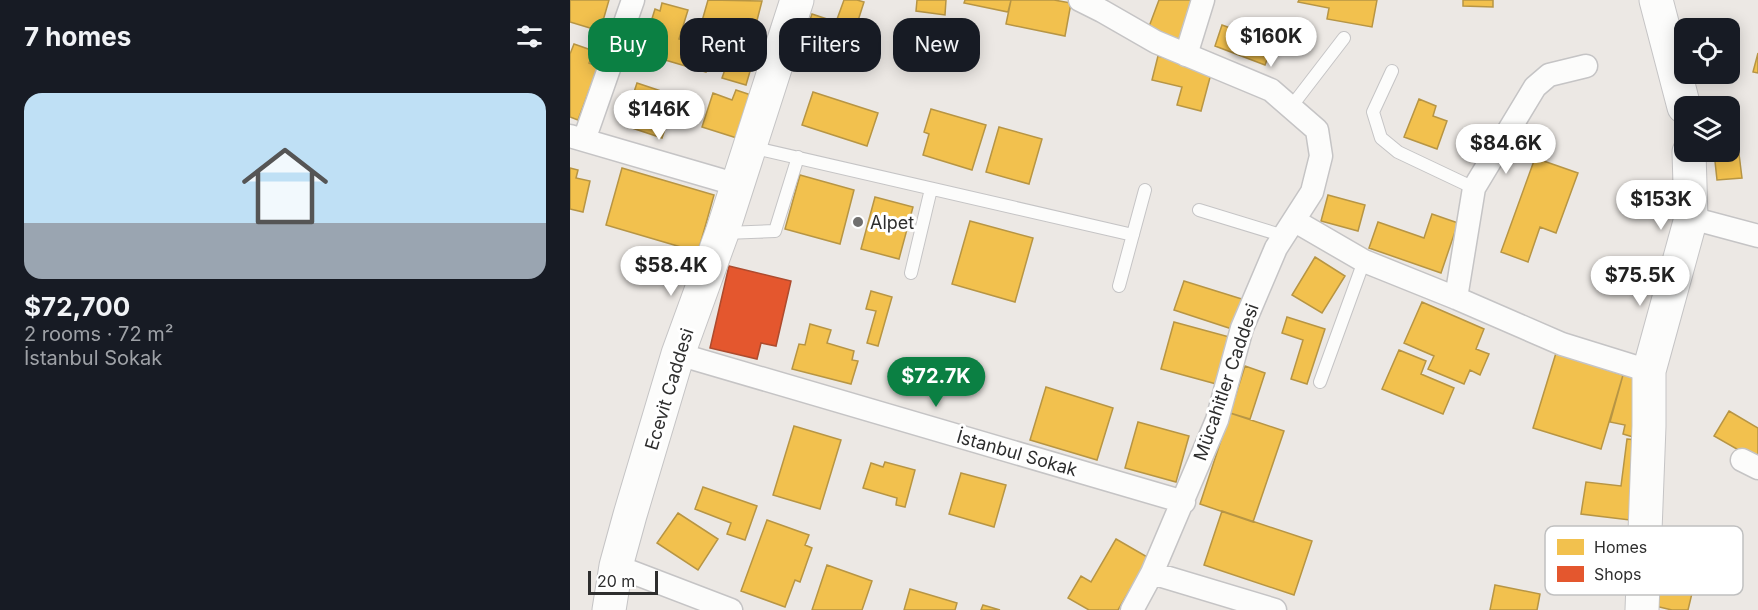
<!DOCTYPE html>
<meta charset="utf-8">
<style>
body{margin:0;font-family:Inter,sans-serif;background:#20242c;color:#f1f3f6;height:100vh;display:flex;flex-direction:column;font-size:22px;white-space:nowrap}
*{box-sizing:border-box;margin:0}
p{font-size:20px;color:#9ea1a6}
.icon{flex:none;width:33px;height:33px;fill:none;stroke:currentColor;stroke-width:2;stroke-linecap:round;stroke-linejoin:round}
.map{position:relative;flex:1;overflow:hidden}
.side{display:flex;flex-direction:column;background:#171b24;width:570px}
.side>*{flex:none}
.banner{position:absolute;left:18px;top:18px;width:570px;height:54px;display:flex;gap:12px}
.fabs{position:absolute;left:1104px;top:18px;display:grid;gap:12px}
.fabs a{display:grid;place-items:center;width:66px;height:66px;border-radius:12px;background:#171b24;box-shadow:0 3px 15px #0003;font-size:30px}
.scale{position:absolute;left:18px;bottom:15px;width:70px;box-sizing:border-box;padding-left:6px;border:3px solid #2e2e2e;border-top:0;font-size:16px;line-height:21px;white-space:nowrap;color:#2e2e2e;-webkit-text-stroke:4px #fff;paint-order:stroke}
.price{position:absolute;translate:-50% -51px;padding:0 14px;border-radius:21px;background:#fff;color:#222;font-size:20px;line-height:39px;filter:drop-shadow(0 2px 3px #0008)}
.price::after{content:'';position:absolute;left:50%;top:36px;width:18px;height:14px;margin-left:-9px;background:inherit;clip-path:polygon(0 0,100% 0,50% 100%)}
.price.selected{background:#0b8043;color:#fff}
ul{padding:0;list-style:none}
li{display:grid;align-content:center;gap:12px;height:318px;padding:0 24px}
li+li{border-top:2px solid #363941}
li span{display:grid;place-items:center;height:186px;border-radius:18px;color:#555}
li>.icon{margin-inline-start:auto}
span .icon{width:108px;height:108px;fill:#fffc;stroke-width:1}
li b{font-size:26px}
h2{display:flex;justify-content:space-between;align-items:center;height:72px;padding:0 24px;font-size:26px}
.tag{padding:0 21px;border-radius:18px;background:#171b24;box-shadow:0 3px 15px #0003;font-size:21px;line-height:54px}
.tag.selected{background:#0b8043;color:#fff}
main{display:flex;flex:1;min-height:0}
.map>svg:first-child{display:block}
.homes{fill:#f2c14e;stroke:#b79544;stroke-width:1.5}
.shops{fill:#e4572e;stroke:#ad4b2e;stroke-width:1.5}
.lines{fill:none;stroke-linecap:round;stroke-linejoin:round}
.lane-casing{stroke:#c5c4c5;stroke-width:14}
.street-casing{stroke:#c5c4c5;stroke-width:25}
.secondary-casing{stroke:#c5c4c5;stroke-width:35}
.lane{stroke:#fcfcfb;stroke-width:12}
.street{stroke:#fcfcfb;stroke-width:22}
.secondary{stroke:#fcfcfb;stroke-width:33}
.poi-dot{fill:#706f6e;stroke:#fff;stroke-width:2}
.labels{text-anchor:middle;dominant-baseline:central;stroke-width:6;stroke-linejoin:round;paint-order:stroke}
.poi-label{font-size:18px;fill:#2e2e2e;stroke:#fff;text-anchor:start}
.street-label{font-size:18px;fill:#2e2e2e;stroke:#fff}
.key{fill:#fff;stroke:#c0c0c0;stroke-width:1.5}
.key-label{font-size:16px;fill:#2e2e2e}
</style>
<main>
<section class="side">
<h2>7 homes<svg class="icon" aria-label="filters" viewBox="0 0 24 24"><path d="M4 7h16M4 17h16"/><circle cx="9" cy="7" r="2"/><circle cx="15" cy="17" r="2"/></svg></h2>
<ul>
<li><span style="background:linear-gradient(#bfe0f5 70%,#9aa5b1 0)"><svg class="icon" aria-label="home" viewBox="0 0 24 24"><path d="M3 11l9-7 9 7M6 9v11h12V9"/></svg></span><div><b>$72,700</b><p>2 rooms · 72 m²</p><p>İstanbul Sokak</p></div></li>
</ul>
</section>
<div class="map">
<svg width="1188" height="610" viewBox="0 0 1188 610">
<rect width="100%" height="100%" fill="#ece8e4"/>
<path class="homes" d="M0,0H39L30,31L0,22Z
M138,0L192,1L183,36L132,21Z
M274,0H287L294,2L276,58L232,43L242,14L266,22Z
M347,0H376L375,15L346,11Z
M395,0H441L438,12L394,3Z
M441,0H484L501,3L495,36L436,24Z
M589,0H629L613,45L577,32Z
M729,0H807L802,27L757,19L759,8L728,2Z
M893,0H923V7L893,6Z
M92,3L118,10L109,39L143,49L136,72L78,55L82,43L75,41L85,9L90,11Z
M652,25L674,33L677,25L706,36L695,65L645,46Z
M4,44L24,51L19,63L28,67L8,120L0,117V54Z
M1188,53V73L1183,72Z
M588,56L642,70L631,111L607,105L612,87L582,80Z
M158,61L181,68L176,85L152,78Z
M67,83L106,96L92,138L53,125Z
M166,90L184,96L170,139L132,127L143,93L162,100Z
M243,92L308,113L297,146L232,125Z
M849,99L866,106L863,116L877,121L867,149L834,137Z
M361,109L416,125L402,170L353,155L359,134L354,132Z
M429,127L472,139L459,184L416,172Z
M1166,130L1172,178L1147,180L1144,152H1160V131Z
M965,158L1008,173L986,233L970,227L958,262L931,252Z
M0,168L8,170L6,178L20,181L13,212L0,209Z
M52,168L144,195L128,252L36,225Z
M230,175L284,190L270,244L215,229Z
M758,195L795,205L788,231L751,221Z
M305,197L343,207L329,259L291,249Z
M862,214L888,223L871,273L799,248L808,222L854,238Z
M400,221L463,238L445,302L382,284Z
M745,257L775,276L752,313L722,295Z
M614,281L675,300L665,330L604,310Z
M301,291L322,297L308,346L297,343L306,311L296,309Z
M852,302L914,329L906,349L919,354L910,375L900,370L894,384L858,369L864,356L834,343Z
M717,317L755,329L737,384L721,379L733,340L712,333Z
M604,322L663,338L650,385L591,369Z
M240,324L261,330L257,343L284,351L282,360L288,361L281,384L222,369L229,344L235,345Z
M829,350L856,361L851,374L884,388L873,414L812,389Z
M986,353L1053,375L1031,449L963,428Z
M675,366L695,373L680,419L660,413Z
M1053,375L1078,381L1063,437L1053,434L1055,425L1040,422Z
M476,387L543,408L527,460L460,440Z
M1159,411L1188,428V457L1186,460L1144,436Z
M660,413L714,431L683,522L630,504Z
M568,422L619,436L606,482L555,468Z
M224,426L271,440L250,509L203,495Z
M1057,439L1078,441L1068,521L1011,514L1016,482L1051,486Z
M315,462L345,470L335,507L326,505L327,498L293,488L301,463L313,467Z
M391,473L436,485L424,527L379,514Z
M133,487L187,506L175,540L157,534L161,523L125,509Z
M652,511L742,541L724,595L634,565Z
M108,513L148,539L128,570L87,543Z
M197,520L239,535L235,545L242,548L230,582L225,580L215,607L171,591Z
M546,539L579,558L548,610H519L498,598L511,576L521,582Z
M1096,556L1129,564L1118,610H1102L1085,606Z
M257,565L302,581L292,610H242Z
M925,585L970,594L967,610H920Z
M340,589L387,603L385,610H334Z
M413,605L430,610H411Z"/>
<path class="shops" d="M159,266L221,281L206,346L191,343L187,359L140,348Z"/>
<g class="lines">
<defs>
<path id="lane" d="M822,71L803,112L811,138L828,152L904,188
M721,107L774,38
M181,147L563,235
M629,210L714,236
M155,233L205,231L228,157
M341,273L361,189
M549,286L575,190
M750,382L794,261"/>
<path id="street" d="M510,0L532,11L586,42L701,90L747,130L751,156L742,192L706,248L672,328L647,420L582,573L562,610
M616,55L633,0
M0,136L168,185
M14,140L63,0
M1121,218L1188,236
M725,221L794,261L886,298L992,344L1079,371
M886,298L904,188L965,87L979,75L1016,66
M108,354L614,502
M1172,460L1188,468
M46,566L161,610
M582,573L705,610"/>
<path id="secondary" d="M1086,0L1114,107
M39,610L46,566L60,515L108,354L152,233L227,0
M1072,610L1079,426V371L1121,218L1119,152"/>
</defs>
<use href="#lane" class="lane-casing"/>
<use href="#street" class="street-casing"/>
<use href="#secondary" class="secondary-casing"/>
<use href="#lane" class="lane"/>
<use href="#street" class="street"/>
<use href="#secondary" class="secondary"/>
</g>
<circle class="poi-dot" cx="288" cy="222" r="6"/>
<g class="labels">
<g class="poi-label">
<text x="300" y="222">Alpet</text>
</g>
<g class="street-label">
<text transform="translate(656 382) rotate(-71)">Mücahitler Caddesi</text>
<text transform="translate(99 389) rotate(-73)">Ecevit Caddesi</text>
<text transform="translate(447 453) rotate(16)">İstanbul Sokak</text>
</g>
</g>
<rect x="975" y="526" width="198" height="69" rx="9" class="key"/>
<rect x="987" y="539" width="27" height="16" fill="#f2c14e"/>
<rect x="987" y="566" width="27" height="16" fill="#e4572e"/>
<g class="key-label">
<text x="1024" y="553">Homes</text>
<text x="1024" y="580">Shops</text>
</g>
</svg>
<div class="fabs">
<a><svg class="icon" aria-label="locate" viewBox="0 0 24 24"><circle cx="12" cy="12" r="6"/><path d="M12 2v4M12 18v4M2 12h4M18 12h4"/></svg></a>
<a><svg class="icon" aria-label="layers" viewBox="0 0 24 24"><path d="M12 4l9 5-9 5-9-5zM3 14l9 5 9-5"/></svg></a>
</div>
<div class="scale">20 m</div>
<b class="price" style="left:701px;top:68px">$160K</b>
<b class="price" style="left:89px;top:141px">$146K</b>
<b class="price" style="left:936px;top:175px">$84.6K</b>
<b class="price" style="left:1091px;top:231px">$153K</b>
<b class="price" style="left:101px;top:297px">$58.4K</b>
<b class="price" style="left:1070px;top:307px">$75.5K</b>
<b class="price selected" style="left:366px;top:408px">$72.7K</b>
<div class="banner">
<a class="tag selected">Buy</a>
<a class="tag">Rent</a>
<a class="tag">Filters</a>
<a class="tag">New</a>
</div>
</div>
</main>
